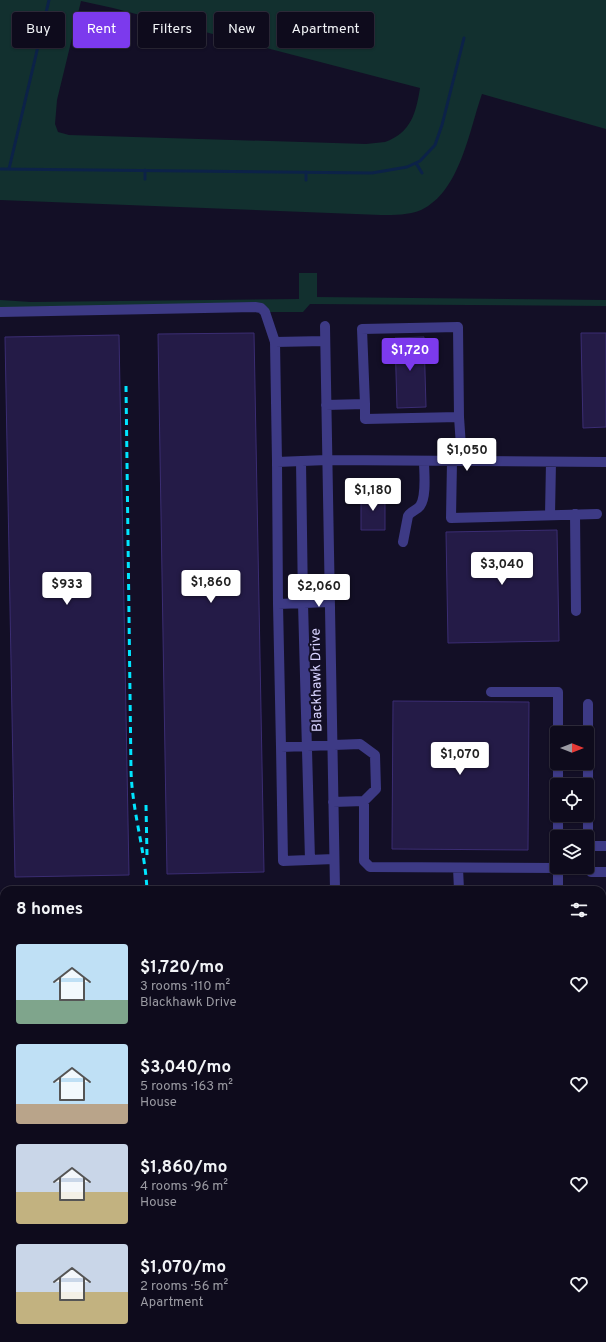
<!DOCTYPE html>
<meta charset="utf-8">
<style>
body{margin:0;font-family:Overpass,sans-serif;background:#1c1929;color:#f1f3f6;height:100vh;display:flex;flex-direction:column;font-size:15px;white-space:nowrap}
*{box-sizing:border-box;margin:0}
p{font-size:13px;color:#9b9ba3}
.icon{flex:none;width:22px;height:22px;fill:none;stroke:currentColor;stroke-width:2;stroke-linecap:round;stroke-linejoin:round}
.map{position:relative;flex:1;overflow:hidden}
.panel{position:absolute;left:0px;top:886px;width:606px;height:456px;display:flex;flex-direction:column;background:#0e0b1c;border-radius:12px 12px 0 0;box-shadow:0 1px 3px #0004,0 0 0 1px #2e2b3b}
.panel>*{flex:none}
.hud{position:absolute;left:12px;top:12px;width:400px;height:36px;display:flex;gap:8px}
.needle{width:26px;rotate:90deg}
.buttons{position:absolute;left:550px;top:726px;display:grid;gap:8px}
.buttons a{display:grid;place-items:center;width:44px;height:44px;border-radius:4px;background:#0e0b1c;box-shadow:0 1px 3px #0004,0 0 0 1px #2e2b3b;font-size:20px}
.price{position:absolute;translate:-50% -34px;padding:0 9px;border-radius:4px;background:#fff;color:#222;font-size:13px;line-height:26px;filter:drop-shadow(0 1px 2px #0008)}
.price::after{content:'';position:absolute;left:50%;top:24px;width:12px;height:9px;margin-left:-6px;background:inherit;clip-path:polygon(0 0,100% 0,50% 100%)}
.price.on{background:#7c3aed;color:#fff}
ul{padding:0;list-style:none}
li{display:flex;align-items:center;gap:12px;height:100px;padding:0 16px}
li span{display:grid;place-items:center;flex:none;width:112px;height:80px;border-radius:4px;color:#555}
li>.icon{margin-inline-start:auto}
span .icon{width:48px;height:48px;fill:#fffc;stroke-width:1}
li b{font-size:17px}
h2{display:flex;justify-content:space-between;align-items:center;height:48px;padding:0 16px;font-size:17px}
.chip{padding:0 14px;border-radius:4px;background:#0e0b1c;box-shadow:0 1px 3px #0004,0 0 0 1px #2e2b3b;font-size:14px;line-height:36px}
.chip.on{background:#7c3aed;color:#fff}
.map>svg:first-child{display:block}
.green{fill:#12302f;fill-rule:evenodd}
.lines{fill:none;stroke-linecap:round;stroke-linejoin:round}
.stream{stroke:#0c2248;stroke-width:3}
.building{fill:#241b47;stroke:#3b2d73}
.minor{stroke:#3d3a85;stroke-width:10}
.rail{stroke:#00e5ff;stroke-width:3;stroke-dasharray:6 5;stroke-linecap:butt}
.labels{text-anchor:middle;dominant-baseline:central;stroke-width:4;stroke-linejoin:round;paint-order:stroke}
.street-label{font-size:14px;fill:#d9d4ff;stroke:#130f26}
</style>
<div class="map">
<svg width="606" height="1342" viewBox="0 0 606 1342">
<rect width="100%" height="100%" fill="#130f26"/>
<path class="green" d="M0,0H606V129L482,94C469,131 460,192 421,210C409,215 394,215 381,215L0,200ZM81,1L113,8L420,88C416,113 411,133 385,142C379,143 372,143 366,144L69,135L58,132L55,124L57,100Z
M299,273H317V297L606,300V306L310,304L303,312H269L267,307L0,309V300L31,302L299,299Z"/>
<g class="lines">
<path class="stream" d="M416,163L422,173
M0,169L372,173L407,167L420,161L435,145L442,125L464,38
M9,169L49,0
M145,170V179
M306,172V180"/>
</g>
<path class="building" d="M254,333L264,872L167,874L158,334Z
M581,333H606V427L583,428Z
M119,335L129,875L15,877L5,337Z
M424,337L426,407L397,408L395,338Z
M361,493H385V530H361Z
M557,530L559,641L448,643L446,532Z
M393,701L529,702L528,850L392,849Z"/>
<g class="lines">
<path class="minor" d="M0,312L255,307L261,308L265,312L275,342
M325,326L335,890
M325,341L275,342L277,462L327,460L606,462
M365,404L362,329L458,327L459,417
M326,405L365,404V419L459,417L462,461
M301,461L303,603L310,860
M452,461L451,518L597,514
M277,462L278,604L330,602
M575,514L576,611
M550,515L551,462
M403,542L408,516C411,511 417,510 420,506C427,496 424,472 424,461
M278,604L281,747L360,744L375,755L376,789L364,801L333,802
M491,692H558V733
M281,747L283,861L334,859
M558,785V763
M364,801V861L370,867L558,868V890
M558,837V815
M588,846H606
M558,867L588,868V704
M458,868L459,890
M588,868L591,872H606
M0,915H4
M602,921H606
M0,988L4,1153
M0,1235H4
M0,1323H4
M7,1338V1342
M339,1338V1342
M429,1338V1342
M491,1338V1342"/>
<path class="rail" d="M126,386L131,770C132,811 145,849 147,890
M146,805L147,855
M156,1342V1338"/>
</g>
<g class="labels">
<g class="street-label">
<text transform="translate(317 680) rotate(-91)">Blackhawk Drive</text>
</g>
</g>
</svg>
<div class="buttons">
<a><svg class="needle" viewBox="-14 -14 28 28"><path d="M0-13l5 13h-10z" fill="#e53935"/><path d="M0 13l5-13h-10z" fill="#9b9ba3"/></svg></a>
<a><svg class="icon" aria-label="locate" viewBox="0 0 24 24"><circle cx="12" cy="12" r="6"/><path d="M12 2v4M12 18v4M2 12h4M18 12h4"/></svg></a>
<a><svg class="icon" aria-label="layers" viewBox="0 0 24 24"><path d="M12 4l9 5-9 5-9-5zM3 14l9 5 9-5"/></svg></a>
</div>
<b class="price on" style="left:410px;top:372px">$1,720</b>
<b class="price" style="left:467px;top:472px">$1,050</b>
<b class="price" style="left:373px;top:512px">$1,180</b>
<b class="price" style="left:502px;top:586px">$3,040</b>
<b class="price" style="left:211px;top:604px">$1,860</b>
<b class="price" style="left:67px;top:606px">$933</b>
<b class="price" style="left:319px;top:608px">$2,060</b>
<b class="price" style="left:460px;top:776px">$1,070</b>
<div class="hud">
<a class="chip">Buy</a>
<a class="chip on">Rent</a>
<a class="chip">Filters</a>
<a class="chip">New</a>
<a class="chip">Apartment</a>
</div>
<section class="panel">
<h2>8 homes<svg class="icon" aria-label="filters" viewBox="0 0 24 24"><path d="M4 7h16M4 17h16"/><circle cx="9" cy="7" r="2"/><circle cx="15" cy="17" r="2"/></svg></h2>
<ul>
<li><span style="background:linear-gradient(#bfe0f5 70%,#7fa58c 0)"><svg class="icon" aria-label="home" viewBox="0 0 24 24"><path d="M3 11l9-7 9 7M6 9v11h12V9"/></svg></span><div><b>$1,720/mo</b><p>3 rooms · 110 m²</p><p>Blackhawk Drive</p></div><svg class="icon" aria-label="heart" viewBox="0 0 24 24"><path d="M12 20l-8-8c-3-5 5-10 8-4 3-6 11-1 8 4z"/></svg></li>
<li><span style="background:linear-gradient(#bfe0f5 75%,#b9a48a 0)"><svg class="icon" aria-label="home" viewBox="0 0 24 24"><path d="M3 11l9-7 9 7M6 9v11h12V9"/></svg></span><div><b>$3,040/mo</b><p>5 rooms · 163 m²</p><p>House</p></div><svg class="icon" aria-label="heart" viewBox="0 0 24 24"><path d="M12 20l-8-8c-3-5 5-10 8-4 3-6 11-1 8 4z"/></svg></li>
<li><span style="background:linear-gradient(#c9d6e8 60%,#c2b280 0)"><svg class="icon" aria-label="home" viewBox="0 0 24 24"><path d="M3 11l9-7 9 7M6 9v11h12V9"/></svg></span><div><b>$1,860/mo</b><p>4 rooms · 96 m²</p><p>House</p></div><svg class="icon" aria-label="heart" viewBox="0 0 24 24"><path d="M12 20l-8-8c-3-5 5-10 8-4 3-6 11-1 8 4z"/></svg></li>
<li><span style="background:linear-gradient(#c9d6e8 60%,#c2b280 0)"><svg class="icon" aria-label="home" viewBox="0 0 24 24"><path d="M3 11l9-7 9 7M6 9v11h12V9"/></svg></span><div><b>$1,070/mo</b><p>2 rooms · 56 m²</p><p>Apartment</p></div><svg class="icon" aria-label="heart" viewBox="0 0 24 24"><path d="M12 20l-8-8c-3-5 5-10 8-4 3-6 11-1 8 4z"/></svg></li>
</ul>
</section>
</div>
